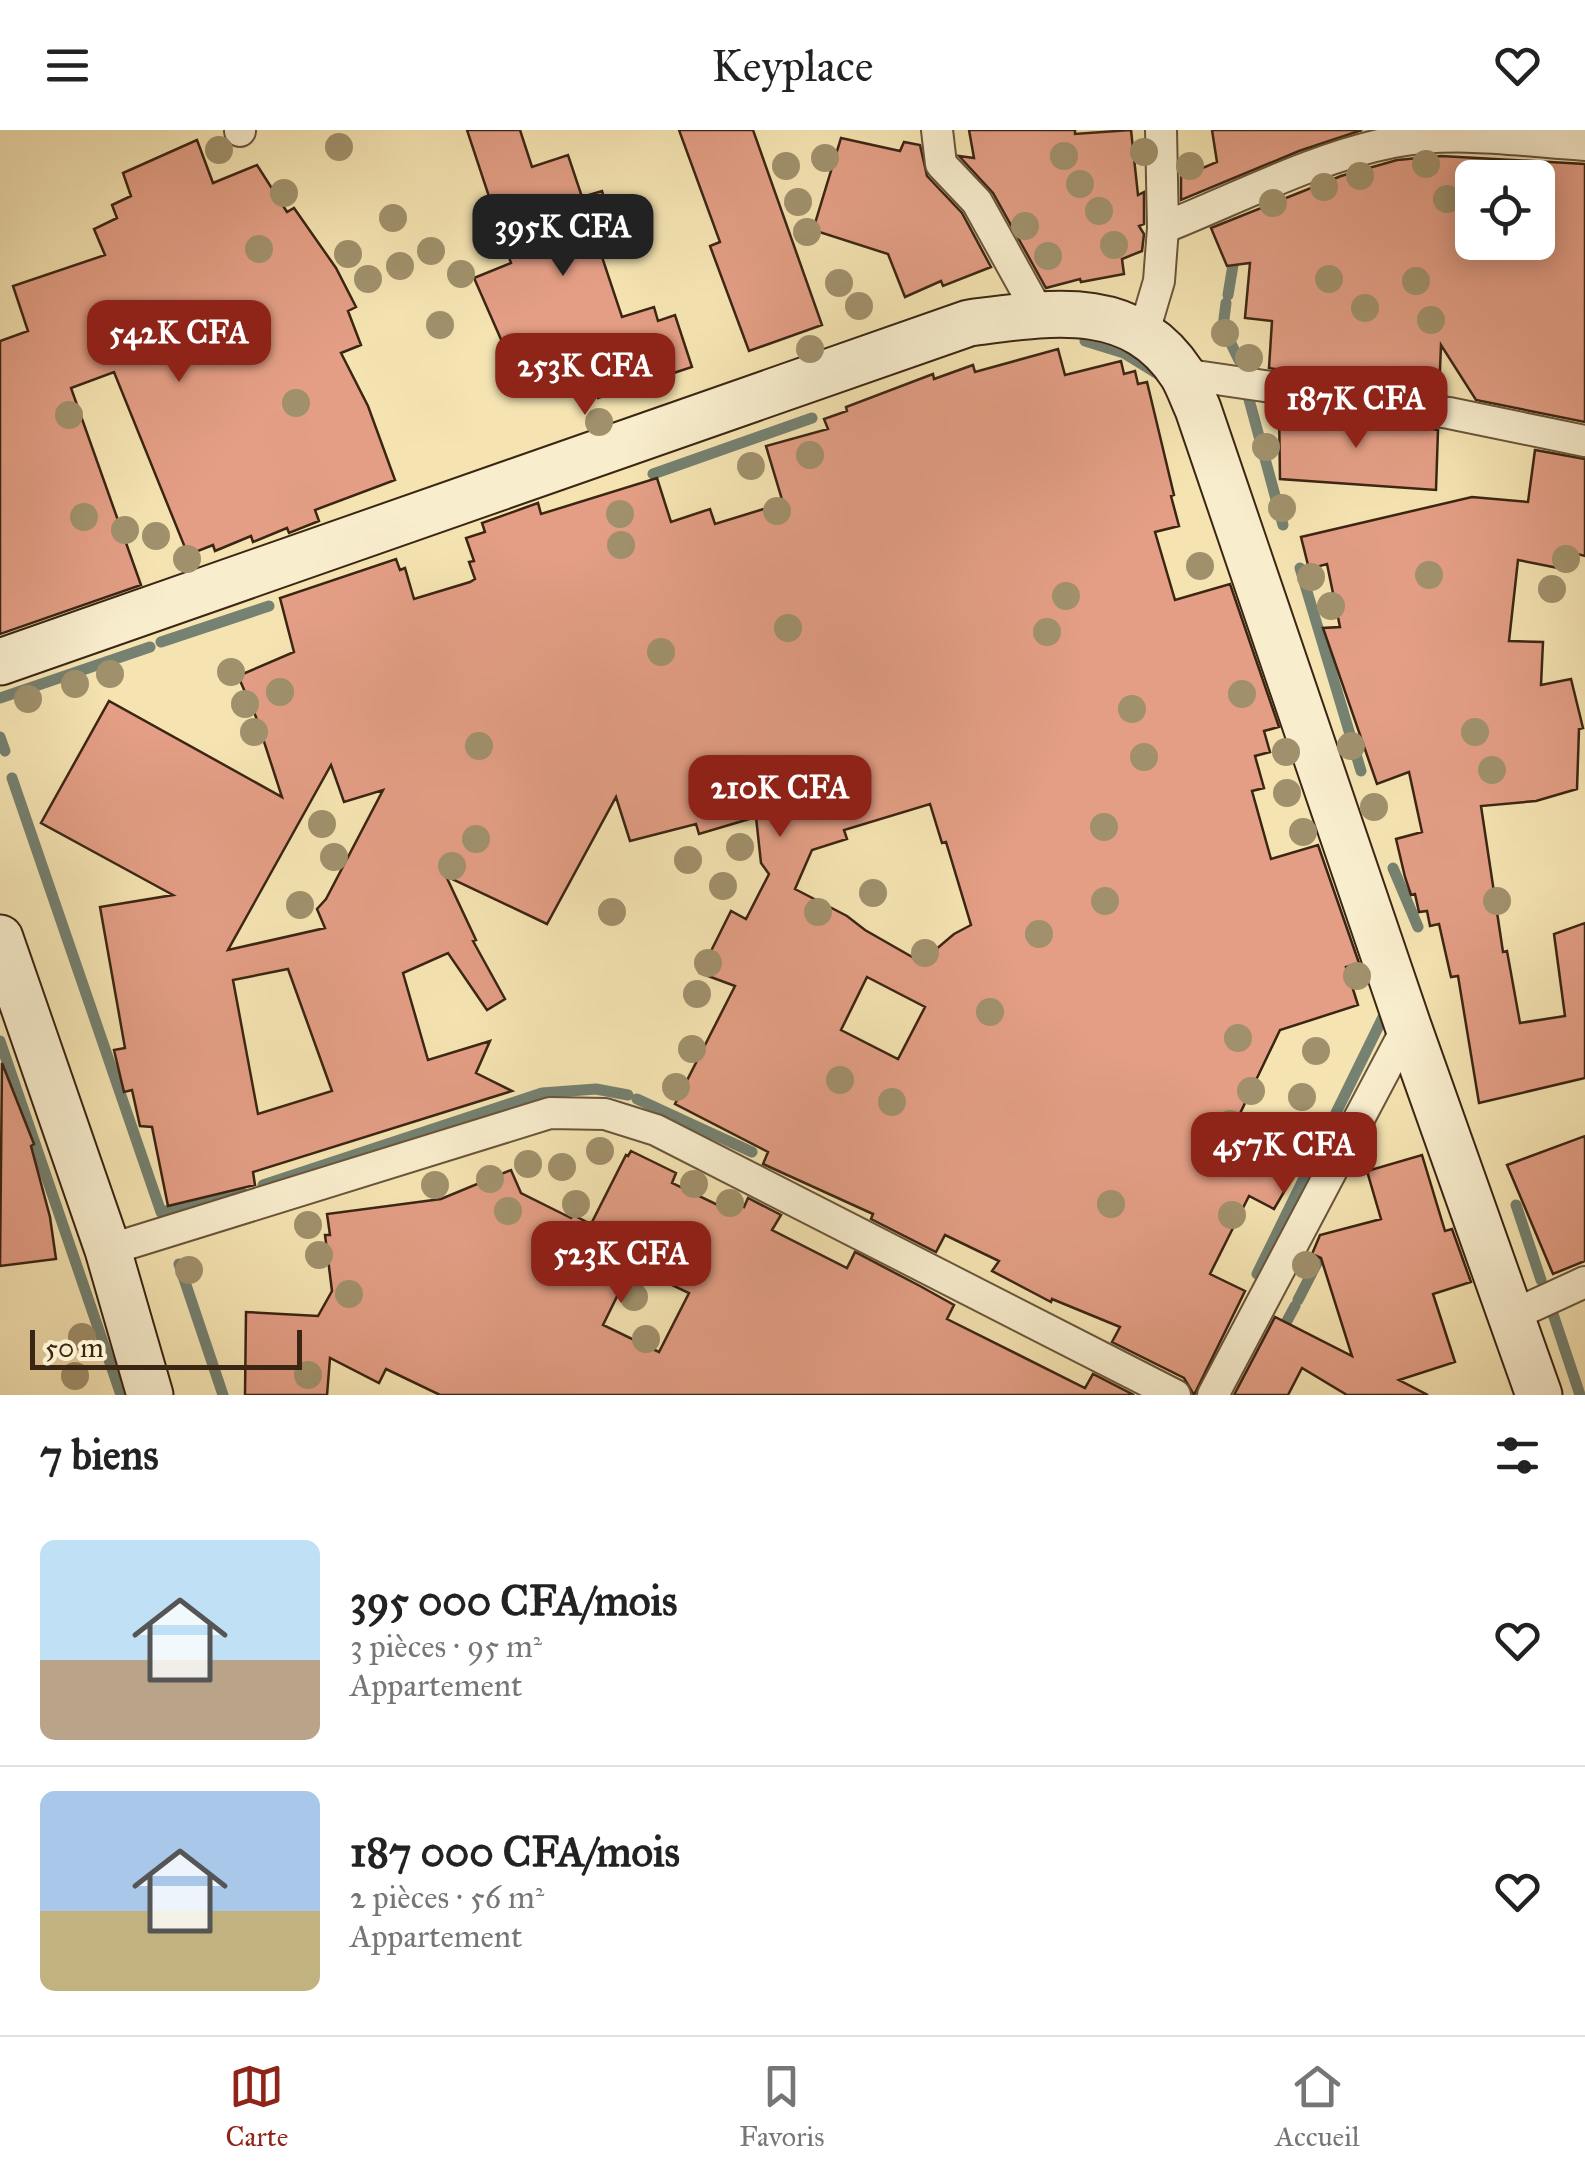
<!DOCTYPE html>
<html lang="fr">
<meta charset="utf-8">
<style>
body{margin:0;font-family:"IM FELL Great Primer",serif;background:#f2f2f2;color:#222;height:100vh;display:flex;flex-direction:column;font-size:38px;white-space:nowrap}
*{box-sizing:border-box;margin:0}
p{font-size:32px;color:#767676}
.icon{flex:none;width:55px;height:55px;fill:none;stroke:currentColor;stroke-width:2;stroke-linecap:round;stroke-linejoin:round}
.map{position:relative;height:1265px;overflow:hidden}
.panel{display:flex;flex-direction:column;background:#fff;flex:1}
.panel>*{flex:none}
.tools{position:absolute;left:1455px;top:30px;display:grid;gap:20px}
.tools a{display:grid;place-items:center;width:100px;height:100px;border-radius:15px;background:#fff;box-shadow:0 5px 25px #0003;font-size:50px}
.scale{position:absolute;left:30px;bottom:25px;width:272px;box-sizing:border-box;padding-left:10px;border:5px solid #3b2513;border-top:0;font-size:28px;line-height:35px;white-space:nowrap;color:#3b2513;-webkit-text-stroke:8px #f8edcd;paint-order:stroke}
.price{position:absolute;translate:-50% -85px;padding:0 22px;border-radius:20px;background:#8f2418;color:#fff;font-size:32px;line-height:65px;filter:drop-shadow(0 2px 5px #0008)}
.price::after{content:'';position:absolute;left:50%;top:60px;width:30px;height:22px;margin-left:-15px;background:inherit;clip-path:polygon(0 0,100% 0,50% 100%)}
.price.on{background:#222;color:#fff}
ul{padding:0;list-style:none}
li{display:flex;align-items:center;gap:30px;height:250px;padding:0 40px}
li+li{border-top:2px solid #e0e0e0}
li span{display:grid;place-items:center;flex:none;width:280px;height:200px;border-radius:15px;color:#555}
li>.icon{margin-inline-start:auto}
span .icon{width:120px;height:120px;fill:#fffc;stroke-width:1}
li b{font-size:42px}
h2{display:flex;justify-content:space-between;align-items:center;height:120px;padding:0 40px;font-size:42px}
header{display:flex;justify-content:space-between;align-items:center;height:130px;padding:0 40px;background:#fff;font-size:45px;font-weight:600}
.tabs{display:flex;justify-content:space-around;align-items:center;height:140px;border-top:2px solid #e0e0e0;background:#fff;font-size:28px;color:#767676}
.tabs a{display:grid;justify-items:center;gap:5px}
.tabs .on{color:#8f2418}
.map>svg:first-child{display:block}
.lines{fill:none;stroke-linecap:round;stroke-linejoin:round}
.stream{stroke:#758171;stroke-width:11}
.building{fill:#e39e85;stroke:#3b2513;stroke-width:2.5;fill-rule:evenodd}
.street-casing{stroke:#6a553b;stroke-width:34}
.secondary-casing{stroke:#3b2513;stroke-width:49}
.street{stroke:#f8edcd;stroke-width:30}
.secondary{stroke:#f8edcd;stroke-width:45}
.tree{fill:#a0916c}
</style>
<header><svg class="icon" aria-label="menu" viewBox="0 0 24 24"><path d="M4 6h16M4 12h16M4 18h16"/></svg>Keyplace<svg class="icon" aria-label="heart" viewBox="0 0 24 24"><path d="M12 20l-8-8c-3-5 5-10 8-4 3-6 11-1 8 4z"/></svg></header>
<div class="map">
<svg width="1585" height="1265" viewBox="0 0 1585 1265">
<rect width="100%" height="100%" fill="#f5e4b2"/>
<filter id="stains"><feTurbulence type="fractalNoise" baseFrequency=".002" numOctaves="4"/><feColorMatrix values="0 0 0 0 .2 0 0 0 0 .09 0 0 0 0 .02 0 0 0 .5 -.17"/></filter>
<radialGradient id="worn" r=".72"><stop offset=".6" stop-color="#630" stop-opacity="0"/><stop offset="1" stop-color="#630" stop-opacity=".3"/></radialGradient>
<g class="lines">
<path class="stream" d="M1228,165L1233,135
M1226,173L1223,197L1239,230
M1085,211L1124,223L1158,244
M1247,262L1283,395
M653,344L812,288
M1300,438L1361,641
M161,512L269,476
M0,568L150,517
M0,607L5,621
M12,648L161,1082L242,1063
M1393,738L1418,797
M0,911L121,1265
M637,969L752,1022
M263,1055L542,963L596,959L628,965
M1516,1075L1541,1150
M179,1134L223,1265
M1257,1144L1384,885
M1298,1170L1320,1127
M1552,1181L1580,1265
M1280,1204L1295,1176"/>
</g>
<path class="building" d="M467,0H520L532,37L568,25L582,67L602,61L616,104L597,112L622,187L654,177L658,191L675,185L692,237L598,268L588,238L525,264L474,148L511,133Z
M679,0H753L822,195L749,221L710,116L720,112Z
M969,0H1075V4L1131,0L1138,65L1144,62V94L1139,96L1144,104L1142,121L1122,129L1124,144L1081,152L1080,149L1046,158L993,63L959,26L974,28Z
M1212,0H1362L1299,21L1181,70V47L1217,32Z
M841,8L900,21L904,12L920,15L927,46L962,83L991,137L943,156L941,151L905,167L888,124L813,100Z
M197,10L213,53L257,35L287,82L294,78L336,138L356,177L348,181L361,215L341,223L368,276L395,350L315,380L319,391L289,403L287,398L253,412L251,406L215,421L213,415L188,425L114,242L71,258L141,455L0,504V211L28,201L13,156L105,125L94,99L117,88L112,75L131,66L123,43Z
M1441,26L1585,34V292L1476,270L1441,215L1439,263L1269,238L1272,191L1245,188L1250,133L1227,136L1211,98L1341,46L1397,30ZM1472,48L1542,49L1538,112L1534,121L1479,117V112H1472Z
M1058,219L1065,245L1121,231L1124,244L1135,241L1138,254L1147,252L1174,365L1171,366L1179,396L1155,402L1175,470L1230,454L1279,597L1264,601L1270,622L1255,626L1264,658L1252,661L1271,729L1318,715L1359,833L1346,837L1358,875L1280,900L1224,1017L1291,1050L1274,1079L1249,1066L1210,1144L1245,1161L1194,1265L1184,1248L1112,1212L1120,1197L1052,1169L1051,1172L992,1141L999,1131L945,1105L936,1122L871,1089L873,1084L763,1034L768,1022L675,974L735,856L700,843L731,781L746,789L769,744L761,733L756,687L699,704L696,694L630,711L616,667L547,794L446,746L476,810L473,811L505,869L487,880L448,823L403,843L428,930L490,911L476,943L512,961L253,1042L255,1055L168,1076L152,997L140,996L132,960L124,962L114,920L125,918L100,777L173,765L41,693L109,571L282,667L256,587L238,546L294,522L280,468L396,429L400,440L405,438L414,469L470,452L475,449L469,432L474,431L466,408L485,402L482,393L538,373L541,384L657,348L671,392L710,379L715,394L783,373L766,316L828,299L824,289L847,281L846,277L933,244L934,249L973,235L975,242ZM331,635L344,672L383,660L326,769L317,779L325,798L228,820ZM930,674L942,713L946,712L971,795L954,804L921,832L865,800L847,786L795,759L812,720L847,709L844,700ZM288,839L332,961L258,984L233,850ZM867,847L925,877L898,929L841,900Z
M1279,277L1438,300L1436,360L1280,349Z
M1535,320L1585,329V426L1566,421L1563,439L1518,430L1509,511L1543,512L1541,555L1571,549L1583,598L1579,599L1577,659L1536,671L1481,676L1503,822L1507,821L1520,893L1565,886L1554,804L1585,793V948L1479,973L1458,846L1451,847L1439,794L1430,796L1427,781L1419,782L1415,764L1411,765L1405,747L1396,709L1422,702L1409,642L1377,654L1323,498L1340,497L1327,434L1309,439L1301,407L1472,367L1528,372Z
M2,933L34,1014L31,1016L50,1087L56,1129L0,1136Z
M1585,1006V1131L1553,1144L1507,1035Z
M631,1021L676,1043L672,1053L728,1080L732,1071L744,1077L748,1068L781,1085L772,1100L847,1138L855,1122L920,1156L954,1175L947,1189L1085,1258L1093,1244L1134,1265H440L386,1239L379,1253L330,1228L327,1265H245L246,1182L318,1186L332,1161L325,1105H330L327,1084L441,1069L511,1040L521,1063L571,1088L573,1085L591,1094L626,1025L628,1026ZM632,1136L689,1163L659,1222L603,1195Z
M1422,1025L1445,1101L1452,1099L1471,1152L1433,1164L1455,1232L1399,1250L1428,1265H1347L1302,1238L1288,1265H1234L1275,1187L1352,1226L1321,1128L1312,1124L1320,1105L1381,1089L1367,1041Z"/>
<g class="lines">
<defs>
<path id="street" d="M240,0V1
M937,0L941,34L977,72L1039,184
M1163,98C1236,69 1316,27 1393,12C1455,0 1523,11 1585,15
M1143,205L1159,151L1163,98L1161,0
M1182,244L1449,283L1585,311
M108,1120L550,983L605,984L656,1000L1175,1265
M1511,1186L1585,1152
M1213,1265L1408,896"/>
<path id="secondary" d="M0,532L969,193C1046,183 1132,166 1182,244C1188,254 1193,268 1198,279L1408,896L1539,1265
M0,808L108,1120L150,1265"/>
</defs>
<use href="#street" class="street-casing"/>
<use href="#secondary" class="secondary-casing"/>
<use href="#street" class="street"/>
<use href="#secondary" class="secondary"/>
</g>
<g class="tree">
<circle cx="339" cy="17" r="14"/>
<circle cx="219" cy="20" r="14"/>
<circle cx="1144" cy="22" r="14"/>
<circle cx="1064" cy="26" r="14"/>
<circle cx="825" cy="28" r="14"/>
<circle cx="1426" cy="34" r="14"/>
<circle cx="786" cy="36" r="14"/>
<circle cx="1190" cy="36" r="14"/>
<circle cx="1360" cy="46" r="14"/>
<circle cx="1080" cy="54" r="14"/>
<circle cx="1324" cy="57" r="14"/>
<circle cx="284" cy="63" r="14"/>
<circle cx="1447" cy="69" r="14"/>
<circle cx="798" cy="72" r="14"/>
<circle cx="1273" cy="73" r="14"/>
<circle cx="1099" cy="81" r="14"/>
<circle cx="393" cy="88" r="14"/>
<circle cx="1025" cy="96" r="14"/>
<circle cx="807" cy="102" r="14"/>
<circle cx="492" cy="114" r="14"/>
<circle cx="1114" cy="115" r="14"/>
<circle cx="259" cy="119" r="14"/>
<circle cx="431" cy="121" r="14"/>
<circle cx="348" cy="124" r="14"/>
<circle cx="1048" cy="126" r="14"/>
<circle cx="400" cy="136" r="14"/>
<circle cx="461" cy="144" r="14"/>
<circle cx="368" cy="149" r="14"/>
<circle cx="1329" cy="149" r="14"/>
<circle cx="1416" cy="151" r="14"/>
<circle cx="839" cy="153" r="14"/>
<circle cx="859" cy="176" r="14"/>
<circle cx="1365" cy="178" r="14"/>
<circle cx="1431" cy="190" r="14"/>
<circle cx="440" cy="195" r="14"/>
<circle cx="1225" cy="203" r="14"/>
<circle cx="810" cy="219" r="14"/>
<circle cx="1249" cy="228" r="14"/>
<circle cx="296" cy="273" r="14"/>
<circle cx="69" cy="285" r="14"/>
<circle cx="599" cy="292" r="14"/>
<circle cx="1266" cy="317" r="14"/>
<circle cx="810" cy="325" r="14"/>
<circle cx="751" cy="336" r="14"/>
<circle cx="1282" cy="378" r="14"/>
<circle cx="777" cy="381" r="14"/>
<circle cx="620" cy="384" r="14"/>
<circle cx="84" cy="387" r="14"/>
<circle cx="125" cy="400" r="14"/>
<circle cx="156" cy="406" r="14"/>
<circle cx="621" cy="415" r="14"/>
<circle cx="187" cy="429" r="14"/>
<circle cx="1566" cy="429" r="14"/>
<circle cx="1200" cy="436" r="14"/>
<circle cx="1429" cy="445" r="14"/>
<circle cx="1311" cy="447" r="14"/>
<circle cx="1552" cy="459" r="14"/>
<circle cx="1066" cy="466" r="14"/>
<circle cx="1331" cy="476" r="14"/>
<circle cx="788" cy="498" r="14"/>
<circle cx="1047" cy="502" r="14"/>
<circle cx="661" cy="522" r="14"/>
<circle cx="231" cy="542" r="14"/>
<circle cx="110" cy="544" r="14"/>
<circle cx="75" cy="554" r="14"/>
<circle cx="280" cy="562" r="14"/>
<circle cx="1242" cy="564" r="14"/>
<circle cx="28" cy="569" r="14"/>
<circle cx="245" cy="574" r="14"/>
<circle cx="1132" cy="579" r="14"/>
<circle cx="254" cy="602" r="14"/>
<circle cx="1475" cy="602" r="14"/>
<circle cx="479" cy="616" r="14"/>
<circle cx="1351" cy="616" r="14"/>
<circle cx="1286" cy="622" r="14"/>
<circle cx="1144" cy="627" r="14"/>
<circle cx="1492" cy="640" r="14"/>
<circle cx="1287" cy="663" r="14"/>
<circle cx="1374" cy="677" r="14"/>
<circle cx="322" cy="694" r="14"/>
<circle cx="1104" cy="697" r="14"/>
<circle cx="1303" cy="702" r="14"/>
<circle cx="476" cy="709" r="14"/>
<circle cx="740" cy="717" r="14"/>
<circle cx="334" cy="727" r="14"/>
<circle cx="688" cy="730" r="14"/>
<circle cx="452" cy="736" r="14"/>
<circle cx="723" cy="756" r="14"/>
<circle cx="873" cy="763" r="14"/>
<circle cx="1105" cy="771" r="14"/>
<circle cx="1497" cy="771" r="14"/>
<circle cx="300" cy="775" r="14"/>
<circle cx="612" cy="782" r="14"/>
<circle cx="818" cy="782" r="14"/>
<circle cx="1039" cy="804" r="14"/>
<circle cx="925" cy="823" r="14"/>
<circle cx="708" cy="833" r="14"/>
<circle cx="1357" cy="846" r="14"/>
<circle cx="697" cy="864" r="14"/>
<circle cx="990" cy="882" r="14"/>
<circle cx="1238" cy="908" r="14"/>
<circle cx="692" cy="919" r="14"/>
<circle cx="1316" cy="921" r="14"/>
<circle cx="840" cy="950" r="14"/>
<circle cx="676" cy="957" r="14"/>
<circle cx="1251" cy="961" r="14"/>
<circle cx="1302" cy="967" r="14"/>
<circle cx="892" cy="972" r="14"/>
<circle cx="1230" cy="994" r="14"/>
<circle cx="1288" cy="996" r="14"/>
<circle cx="600" cy="1021" r="14"/>
<circle cx="528" cy="1034" r="14"/>
<circle cx="562" cy="1037" r="14"/>
<circle cx="490" cy="1049" r="14"/>
<circle cx="694" cy="1054" r="14"/>
<circle cx="435" cy="1055" r="14"/>
<circle cx="730" cy="1073" r="14"/>
<circle cx="576" cy="1074" r="14"/>
<circle cx="1111" cy="1074" r="14"/>
<circle cx="508" cy="1081" r="14"/>
<circle cx="1232" cy="1085" r="14"/>
<circle cx="308" cy="1095" r="14"/>
<circle cx="319" cy="1125" r="14"/>
<circle cx="1306" cy="1135" r="14"/>
<circle cx="189" cy="1140" r="14"/>
<circle cx="349" cy="1164" r="14"/>
<circle cx="634" cy="1167" r="14"/>
<circle cx="82" cy="1207" r="14"/>
<circle cx="646" cy="1209" r="14"/>
<circle cx="308" cy="1245" r="14"/>
<circle cx="75" cy="1246" r="14"/>
</g>
<rect width="100%" height="100%" filter="url(#stains)"/>
<rect width="100%" height="100%" fill="url(#worn)"/>
</svg>
<div class="tools">
<a><svg class="icon" aria-label="locate" viewBox="0 0 24 24"><circle cx="12" cy="12" r="6"/><path d="M12 2v4M12 18v4M2 12h4M18 12h4"/></svg></a>
</div>
<div class="scale">50 m</div>
<b class="price on" style="left:563px;top:149px">395K CFA</b>
<b class="price" style="left:179px;top:255px">542K CFA</b>
<b class="price" style="left:585px;top:288px">253K CFA</b>
<b class="price" style="left:1356px;top:321px">187K CFA</b>
<b class="price" style="left:780px;top:710px">210K CFA</b>
<b class="price" style="left:1284px;top:1067px">457K CFA</b>
<b class="price" style="left:621px;top:1176px">523K CFA</b>
</div>
<section class="panel">
<h2>7 biens<svg class="icon" aria-label="filters" viewBox="0 0 24 24"><path d="M4 7h16M4 17h16"/><circle cx="9" cy="7" r="2"/><circle cx="15" cy="17" r="2"/></svg></h2>
<ul>
<li><span style="background:linear-gradient(#bfe0f5 60%,#b9a48a 0)"><svg class="icon" aria-label="home" viewBox="0 0 24 24"><path d="M3 11l9-7 9 7M6 9v11h12V9"/></svg></span><div><b>395 000 CFA/mois</b><p>3 pièces · 95 m²</p><p>Appartement</p></div><svg class="icon" aria-label="heart" viewBox="0 0 24 24"><path d="M12 20l-8-8c-3-5 5-10 8-4 3-6 11-1 8 4z"/></svg></li>
<li><span style="background:linear-gradient(#a9c7e8 60%,#c2b280 0)"><svg class="icon" aria-label="home" viewBox="0 0 24 24"><path d="M3 11l9-7 9 7M6 9v11h12V9"/></svg></span><div><b>187 000 CFA/mois</b><p>2 pièces · 56 m²</p><p>Appartement</p></div><svg class="icon" aria-label="heart" viewBox="0 0 24 24"><path d="M12 20l-8-8c-3-5 5-10 8-4 3-6 11-1 8 4z"/></svg></li>
</ul>
</section>
<nav class="tabs">
<a class="on"><svg class="icon" aria-label="map" viewBox="0 0 24 24"><path d="M3 6l6-2 6 2 6-2v14l-6 2-6-2-6 2zM9 4v14M15 6v14"/></svg>Carte</a>
<a><svg class="icon" aria-label="saved" viewBox="0 0 24 24"><path d="M7 4h10v16l-5-4-5 4z"/></svg>Favoris</a>
<a><svg class="icon" aria-label="home" viewBox="0 0 24 24"><path d="M3 11l9-7 9 7M6 9v11h12V9"/></svg>Accueil</a>
</nav>
